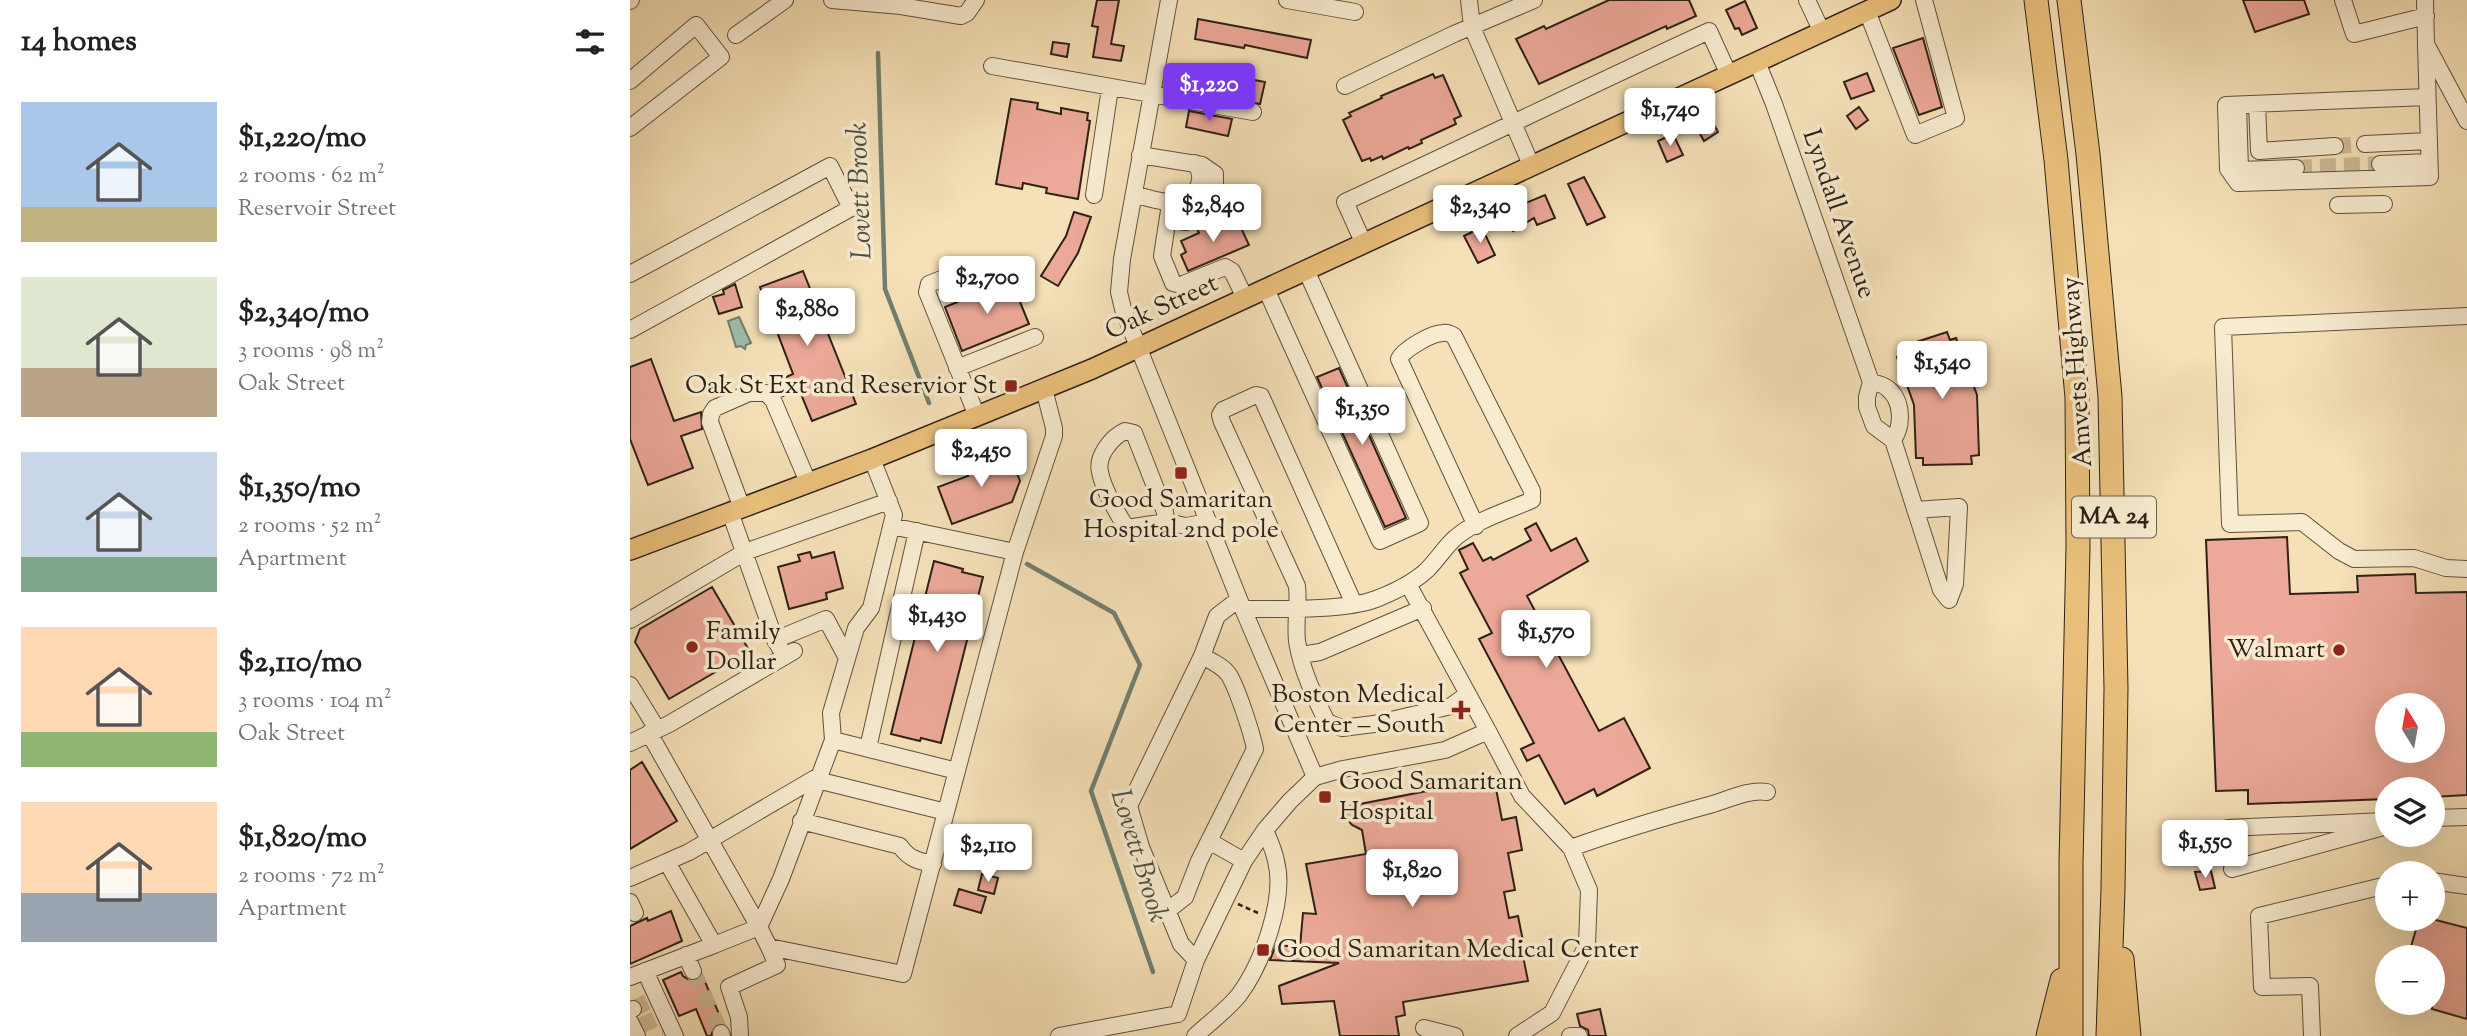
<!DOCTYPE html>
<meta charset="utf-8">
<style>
body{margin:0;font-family:"Sorts Mill Goudy",serif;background:#f6f6f6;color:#222;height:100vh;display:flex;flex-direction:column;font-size:26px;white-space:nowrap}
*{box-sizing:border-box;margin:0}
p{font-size:23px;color:#767676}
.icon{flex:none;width:38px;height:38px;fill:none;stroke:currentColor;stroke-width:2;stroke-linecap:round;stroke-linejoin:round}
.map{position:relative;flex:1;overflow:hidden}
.details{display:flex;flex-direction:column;background:#fff;width:630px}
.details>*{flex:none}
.needle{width:46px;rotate:349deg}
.buttons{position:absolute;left:1745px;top:693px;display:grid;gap:14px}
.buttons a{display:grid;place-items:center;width:70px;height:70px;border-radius:50%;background:#fff;box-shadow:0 7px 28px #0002;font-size:35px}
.price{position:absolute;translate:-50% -60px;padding:0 16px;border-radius:7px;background:#fff;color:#222;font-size:23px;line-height:46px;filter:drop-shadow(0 2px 4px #0008)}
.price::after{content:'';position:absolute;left:50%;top:42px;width:21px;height:16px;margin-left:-10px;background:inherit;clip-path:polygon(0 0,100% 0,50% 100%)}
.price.on{background:#7c3aed;color:#fff}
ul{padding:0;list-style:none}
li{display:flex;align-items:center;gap:21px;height:175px;padding:0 21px}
li span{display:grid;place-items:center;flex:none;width:196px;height:140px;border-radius:0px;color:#555}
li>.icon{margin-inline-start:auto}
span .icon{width:84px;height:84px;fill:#fffc;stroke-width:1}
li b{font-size:30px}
h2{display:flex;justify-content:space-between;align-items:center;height:84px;padding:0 21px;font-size:30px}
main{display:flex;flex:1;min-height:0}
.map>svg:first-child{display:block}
.water{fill:#9dbea9;stroke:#717f6f;stroke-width:2}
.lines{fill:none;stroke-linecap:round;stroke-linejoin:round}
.stream{stroke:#717f6f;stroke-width:4.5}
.building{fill:#eca898;stroke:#2e2117;stroke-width:2;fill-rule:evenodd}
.minor-tunnel{stroke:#cdba97;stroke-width:16;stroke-dasharray:16 8;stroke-linecap:butt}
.minor-casing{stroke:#60513f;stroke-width:18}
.major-casing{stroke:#2e2117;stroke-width:22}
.highway-casing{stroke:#2e2117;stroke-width:25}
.path{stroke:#2e2117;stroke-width:2.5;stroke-dasharray:5 3.5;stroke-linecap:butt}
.minor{stroke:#f8ebd0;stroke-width:16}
.major{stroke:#eac07c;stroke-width:19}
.highway{stroke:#eac07c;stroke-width:23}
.poi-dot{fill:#8f2418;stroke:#f8ebd0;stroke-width:2.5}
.labels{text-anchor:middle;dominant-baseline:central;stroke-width:7;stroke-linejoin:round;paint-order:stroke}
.shield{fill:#f8ebd0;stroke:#6b5e4e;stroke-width:2}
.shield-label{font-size:24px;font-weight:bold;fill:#2e2117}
.street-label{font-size:26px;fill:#2e2117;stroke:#f8ebd0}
.poi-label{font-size:26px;fill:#2e2117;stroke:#f8ebd0;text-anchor:end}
.water-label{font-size:28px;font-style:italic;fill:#4f5043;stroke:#f8ebd0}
</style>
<main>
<section class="details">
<h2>14 homes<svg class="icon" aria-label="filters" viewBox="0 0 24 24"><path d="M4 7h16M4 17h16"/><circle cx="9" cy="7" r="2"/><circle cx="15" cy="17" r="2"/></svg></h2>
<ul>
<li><span style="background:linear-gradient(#a9c7e8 75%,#c2b280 0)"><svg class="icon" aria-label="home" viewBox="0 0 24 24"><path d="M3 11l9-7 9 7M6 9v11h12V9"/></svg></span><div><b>$1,220/mo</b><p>2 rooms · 62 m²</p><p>Reservoir Street</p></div></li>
<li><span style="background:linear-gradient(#dfe7d0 65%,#b9a48a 0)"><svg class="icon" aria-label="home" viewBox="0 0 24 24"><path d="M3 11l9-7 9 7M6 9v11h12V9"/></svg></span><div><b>$2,340/mo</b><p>3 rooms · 98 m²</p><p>Oak Street</p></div></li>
<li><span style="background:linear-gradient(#c9d6e8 75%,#7fa58c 0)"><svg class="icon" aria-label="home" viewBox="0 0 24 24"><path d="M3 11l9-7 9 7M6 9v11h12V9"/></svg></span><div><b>$1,350/mo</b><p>2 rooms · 52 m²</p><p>Apartment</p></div></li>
<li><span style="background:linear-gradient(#ffd9b3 75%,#8fb573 0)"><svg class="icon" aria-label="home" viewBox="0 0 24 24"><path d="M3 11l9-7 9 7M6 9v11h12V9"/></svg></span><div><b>$2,110/mo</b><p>3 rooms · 104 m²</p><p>Oak Street</p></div></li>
<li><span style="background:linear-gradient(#ffd9b3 65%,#9aa5b1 0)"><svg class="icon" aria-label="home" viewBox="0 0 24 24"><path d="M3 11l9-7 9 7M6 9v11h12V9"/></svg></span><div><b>$1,820/mo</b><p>2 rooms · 72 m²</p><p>Apartment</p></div></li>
</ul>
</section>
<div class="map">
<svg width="1837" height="1036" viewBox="0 0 1837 1036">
<rect width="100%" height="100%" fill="#f5e0b7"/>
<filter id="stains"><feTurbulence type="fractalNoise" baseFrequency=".00286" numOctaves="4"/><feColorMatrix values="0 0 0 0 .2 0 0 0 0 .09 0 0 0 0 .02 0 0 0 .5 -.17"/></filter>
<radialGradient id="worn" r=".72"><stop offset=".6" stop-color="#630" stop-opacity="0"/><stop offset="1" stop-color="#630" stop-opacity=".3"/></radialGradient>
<path class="water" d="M109,317L121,343L116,345L115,349L111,346L106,347L98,321Z"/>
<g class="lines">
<path class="stream" d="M248,53L255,289L299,403
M397,564L484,613L510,665L461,791L523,972"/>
</g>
<path class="building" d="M467,0H489L481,44L494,46L491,61L463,57L468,27L462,26Z
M979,0H1059L1066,16L1037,29L1036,26L909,84L886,39L914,26L916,29Z
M1613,0H1674L1679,14L1625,32Z
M1115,1L1127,28L1112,35L1109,28L1105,29L1096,10Z
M568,19L681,40L677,58L615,45L614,48L565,39Z
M1293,38L1312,107L1289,115L1263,48Z
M423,42L439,44L437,57L421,54Z
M566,69L635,82L630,104L562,91Z
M1237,73L1244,91L1221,99L1214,82Z
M803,74L805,78L813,75L831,116L824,119L826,124L791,140L792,143L779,149L778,147L753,159L752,156L741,161L740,158L732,161L713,120L721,116L719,113L752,98L751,96Z
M381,99L408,103L407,109L431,114V108L458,113L457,120L460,121L448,199L416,193L417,188L393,183L392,189L366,184Z
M1229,107L1238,120L1226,129L1217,116Z
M559,111L602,119L598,136L556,127Z
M1080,117L1088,132L1074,141L1065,125Z
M1043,134L1053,155L1037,162L1028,141Z
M954,177L975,217L957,225L938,184Z
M915,195L925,218L907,225L904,218L883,231L872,213Z
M444,212L461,217L448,253L428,286L411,276L436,236Z
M606,217L619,245L558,271L551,255L556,252L551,241L569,233L567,229L581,224L582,228Z
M850,228L851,231L853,230L865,255L848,263L834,236Z
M173,271L226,404L182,421L169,389L153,396L144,386L143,383L163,374L130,287Z
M381,280L399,324L332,351L315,307Z
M105,284L112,307L89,314L83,297L94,294L93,290Z
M1317,332L1320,340L1326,338L1347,395L1349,455L1341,456L1342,464L1293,465V458H1286L1284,405L1267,357L1273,354L1271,347Z
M21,359L44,421L71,412L72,429L51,436L63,468L18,485L0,439V367Z
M709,368L776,518L755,527L687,377Z
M379,452L390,481L382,502L322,524L308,487L338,476L335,469Z
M906,523L921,551L946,538L958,561L897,596L969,731L994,718L1020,768L967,796L964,789L935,804L909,755L897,761L891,749L904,743L849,639L862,633L830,573L838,569L829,550L843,543L853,561L861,557L863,560L901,540L895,529Z
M1657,537L1660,594L1728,592L1727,576L1785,574L1786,593L1837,592V795L1802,797V789H1757V799L1618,804V790L1586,791L1576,540ZM1757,705H1802V751H1757Z
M180,552L182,558L204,552L213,588L196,593L197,599L159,609L148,567L170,561L168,555Z
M304,561L333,569L332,572L353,577L311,743L291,738L290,741L261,734Z
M82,587L120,652L39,699L5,642L10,629Z
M12,762L47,821L0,849V770Z
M864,778L872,820L886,817L892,850L878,853L885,890L874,892L879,918L888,916L893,941H890L898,981L773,1002L775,1015L766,1017L769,1036H710L704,1001L652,1004L649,986L709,963L640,960L646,945L670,947L673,913L686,914L676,864L736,854L732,830L722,825L717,819V813L720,806Z
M1581,871L1585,888L1570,890L1565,872Z
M352,874L368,878L364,894L348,890Z
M329,889L356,897L351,913L324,905Z
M41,911L52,941L0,964V926L17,918L18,921Z
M1789,919H1802L1837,928V1019L1802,1009V957H1778Z
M51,972L53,976L61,981L68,980L72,975L93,1023L84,1026L81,1036H77L66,1009L49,1016L33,980Z
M970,1009L976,1036H959L958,1030L950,1026L947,1014Z"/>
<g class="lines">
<path class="minor-tunnel" d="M1705,146L1735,144
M1666,168L1750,164
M63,971L91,1033
M3,1009L17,1002
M10,1026L25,1019
M32,1036H33"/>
<defs>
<path id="minor" d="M202,0L271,6L331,16L337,13L346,0
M539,0L492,259L489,292L493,309L613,609L685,777
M657,0L725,12
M839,0L842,27L902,167
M1177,0L1192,32
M1713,0L1724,34L1796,16
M1795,0L1796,44L1837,121
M0,1L1,0
M1237,11L1285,135L1326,118L1294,0
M106,35L155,0
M1796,44L1800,177L1608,183L1598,169L1596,105L1797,97
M1127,62L1144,104L1241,382L1237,397V407L1244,426L1263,440L1311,590L1319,600L1325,584L1329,507L1285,510
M362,66L623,112
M0,81L66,25L91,57L0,128
M715,86L824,34L904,0
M1627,104L1629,151L1705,146
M1608,105L1610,170L1666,168
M1735,144L1799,141
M510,155L572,165L585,174V204L581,213L556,222L538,219
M1750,164L1799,162
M504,194C514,197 526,201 537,202C560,203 580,185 565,163
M464,195L480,88
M538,202L539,211L532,256L543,283L551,285L595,267L602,271L615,298
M1708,205L1754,204
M734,244L715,202C837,146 957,87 1079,31L1099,75
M346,265L299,284L297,292L347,416
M0,274L200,166L221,208L0,330
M636,289L750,541L790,523L676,270
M1837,316L1593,327L1600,524L1672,522L1709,551L1724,559L1784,558L1816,568L1837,569
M327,368L405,337
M1241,382C1246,383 1254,385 1257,388C1273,400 1273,426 1263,440
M242,459L264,515L241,608L226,628L201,713L203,740L151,879L129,927L139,947L273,974L385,552L424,436V428L414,389
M112,508L80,422L81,414L85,408L119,393H136L143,400L178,482
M100,512L145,640L155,656
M536,522L535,512L504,433L495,431C482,437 466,456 470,472C473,488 487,514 497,528L536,522L556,526L579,522
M261,526L385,552
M778,584L858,731
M724,604L631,396L626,395L593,410L590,415L592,422L667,586C669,604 665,623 667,641C671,669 685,698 697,722L712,728L744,724L821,706L838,694
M613,609C648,609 715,611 746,599C764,592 783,583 797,570C807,560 815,547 825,538C846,520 877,511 902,500V491L824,336C821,334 817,332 813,333C802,333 774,349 769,359L846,526
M0,620L115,552L259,501
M145,640L196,619L217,658
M671,655L690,652L793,608
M0,685L27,729
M19,733L129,927L84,945L37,862
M203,740L327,771
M0,743L39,724L164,651
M238,748L287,531
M187,780L316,812
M1802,818L1837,817
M171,821L270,846C279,859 288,861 303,864
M1598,828L1755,821
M579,841L614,861
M941,848C988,831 1035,817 1083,804C1099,799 1120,789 1137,792
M1602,869L1757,826
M0,878L59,852L189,776
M1802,881L1837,886
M0,902L5,913
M537,911L555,897L569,861L625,749C622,733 607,688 599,675C593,666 581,661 572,656
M56,955L63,971
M566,960L551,944L511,847L499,806L572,656L587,616L609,599
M15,971L45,1036
M0,977L84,945
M0,1010L3,1009
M548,1014L566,960L614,861L635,830L660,801L685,777L713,769L815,750L858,731L892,796L941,848L959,890L957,945L922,1013L887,1036
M0,1022L7,1036
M794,1028L825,1036
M91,1033L92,1036
M110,1036L109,1017L99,987L147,965L139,947
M429,1036L548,1014
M565,1036C579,1023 597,1010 609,995C632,964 656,899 646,861C644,850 639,840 635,830
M940,1036H949
M1682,1036L1680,986L1632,987L1629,916L1757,885"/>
<path id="major" d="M0,550L242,459L462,369L1261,0"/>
<path id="highway" d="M1406,0L1426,160L1447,398L1448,547L1441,863V1036
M1439,0L1458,154L1480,397L1486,688L1483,889L1478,1036
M1492,959L1499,1036
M1418,1036L1432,980"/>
</defs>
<use href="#minor" class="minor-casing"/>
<use href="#major" class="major-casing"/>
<use href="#highway" class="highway-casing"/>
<path class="path" d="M608,904L628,913"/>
<use href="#minor" class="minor"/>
<use href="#major" class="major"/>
<use href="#highway" class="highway"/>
</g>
<g class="poi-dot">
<rect x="374" y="379" width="14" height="14" rx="3.5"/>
<rect x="544" y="466" width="14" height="14" rx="3.5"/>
<circle cx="62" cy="647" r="7"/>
<circle cx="1709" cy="650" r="7"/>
<path d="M827.5 699.5h7v7h7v7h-7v7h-7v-7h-7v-7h7z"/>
<rect x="688" y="790" width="14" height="14" rx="3.5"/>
<rect x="626" y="943" width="14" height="14" rx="3.5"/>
</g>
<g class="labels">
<rect class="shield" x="1442" y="496.5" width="84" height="41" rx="5"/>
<g class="shield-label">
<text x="1484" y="517">MA 24</text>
</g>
<g class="street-label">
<text transform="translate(1208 214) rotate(71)">Lyndall Avenue</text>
<text transform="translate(532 308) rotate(-25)">Oak Street</text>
<text transform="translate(1448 372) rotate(-94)">Amvets Highway</text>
</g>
<g class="poi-label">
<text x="367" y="386">Oak St Ext and Reservior St</text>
<text x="551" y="500" text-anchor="middle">Good Samaritan<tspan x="551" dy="30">Hospital 2nd pole</tspan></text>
<text x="76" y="632" text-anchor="start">Family<tspan x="76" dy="30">Dollar</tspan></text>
<text x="1695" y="650">Walmart</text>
<text x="815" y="695">Boston Medical<tspan x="815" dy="30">Center – South</tspan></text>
<text x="709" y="782" text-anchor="start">Good Samaritan<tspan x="709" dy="30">Hospital</tspan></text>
<text x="647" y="950" text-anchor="start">Good Samaritan Medical Center</text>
</g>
<g class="water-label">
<text transform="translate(231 191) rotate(-92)">Lovett Brook</text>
<text transform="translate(508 856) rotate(73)">Lovett Brook</text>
</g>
</g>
<rect width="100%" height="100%" filter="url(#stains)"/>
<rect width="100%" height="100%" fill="url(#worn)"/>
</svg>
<div class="buttons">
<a><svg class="needle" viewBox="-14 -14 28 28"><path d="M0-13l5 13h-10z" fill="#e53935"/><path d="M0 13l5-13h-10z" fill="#767676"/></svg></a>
<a><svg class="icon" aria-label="layers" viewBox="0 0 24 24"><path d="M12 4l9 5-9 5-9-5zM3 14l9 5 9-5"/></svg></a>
<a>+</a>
<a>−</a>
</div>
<b class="price on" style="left:579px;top:123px">$1,220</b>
<b class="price" style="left:1040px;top:148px">$1,740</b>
<b class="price" style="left:583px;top:244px">$2,840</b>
<b class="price" style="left:850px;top:245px">$2,340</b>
<b class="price" style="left:357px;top:316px">$2,700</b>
<b class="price" style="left:177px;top:348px">$2,880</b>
<b class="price" style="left:1312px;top:401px">$1,540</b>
<b class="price" style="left:732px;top:447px">$1,350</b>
<b class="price" style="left:351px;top:489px">$2,450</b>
<b class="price" style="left:307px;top:654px">$1,430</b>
<b class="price" style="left:916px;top:670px">$1,570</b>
<b class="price" style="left:1575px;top:880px">$1,550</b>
<b class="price" style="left:358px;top:884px">$2,110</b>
<b class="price" style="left:782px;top:909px">$1,820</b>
</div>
</main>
